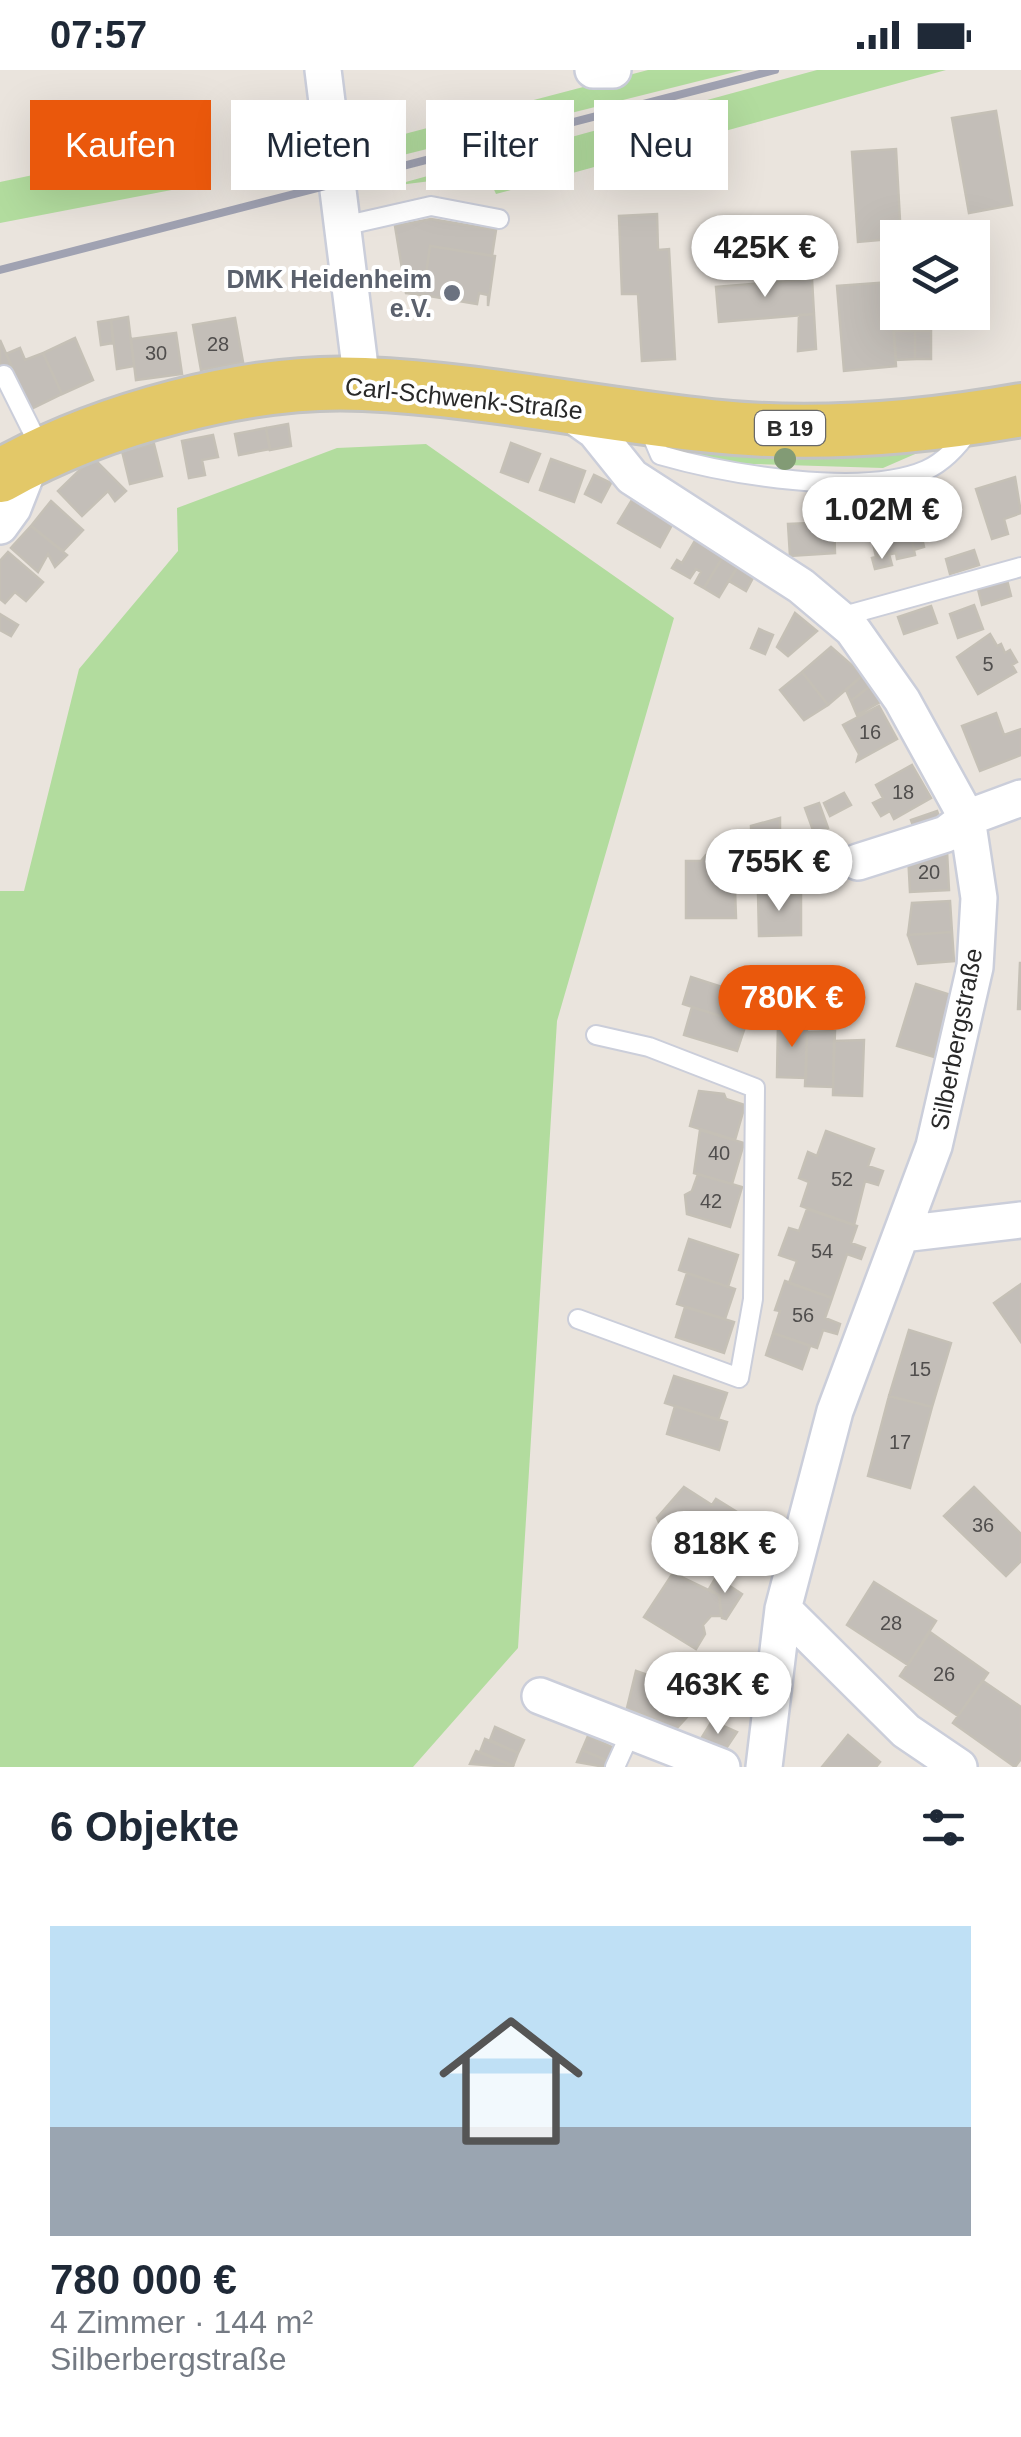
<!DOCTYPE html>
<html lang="de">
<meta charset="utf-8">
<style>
body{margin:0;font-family:Arial,sans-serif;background:#f6f6f7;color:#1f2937;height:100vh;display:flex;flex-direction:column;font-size:38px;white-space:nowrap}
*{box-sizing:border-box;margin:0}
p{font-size:32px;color:#747a83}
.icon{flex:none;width:55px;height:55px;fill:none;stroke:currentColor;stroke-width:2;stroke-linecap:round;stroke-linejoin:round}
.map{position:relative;height:1697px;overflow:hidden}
.sheet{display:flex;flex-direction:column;background:#fff;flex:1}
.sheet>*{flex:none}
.banner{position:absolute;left:30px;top:30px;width:962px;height:90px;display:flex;gap:20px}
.controls{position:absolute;left:880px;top:150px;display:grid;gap:20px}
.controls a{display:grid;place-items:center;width:110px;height:110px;border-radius:0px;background:#fff;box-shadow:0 10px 40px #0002;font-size:50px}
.price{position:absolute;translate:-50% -85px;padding:0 22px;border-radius:35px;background:#fff;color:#222;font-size:32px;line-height:65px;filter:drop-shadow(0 2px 5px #0008)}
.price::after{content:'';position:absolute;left:50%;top:60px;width:30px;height:22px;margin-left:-15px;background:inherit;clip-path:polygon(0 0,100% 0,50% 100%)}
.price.active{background:#ea580c;color:#fff}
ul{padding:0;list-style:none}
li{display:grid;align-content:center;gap:20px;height:530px;padding:0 50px}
li span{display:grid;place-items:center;height:310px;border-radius:0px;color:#555}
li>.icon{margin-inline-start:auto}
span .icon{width:180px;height:180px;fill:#fffc;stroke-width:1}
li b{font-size:42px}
h2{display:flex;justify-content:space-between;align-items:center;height:120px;padding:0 50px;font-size:42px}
.chip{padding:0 35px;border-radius:0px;background:#fff;box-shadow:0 10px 40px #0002;font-size:35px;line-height:90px}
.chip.active{background:#ea580c;color:#fff}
.status{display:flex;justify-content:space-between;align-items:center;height:70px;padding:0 50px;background:#fff;direction:ltr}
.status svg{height:28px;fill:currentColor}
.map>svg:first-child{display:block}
.green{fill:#b2dc9e}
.building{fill:#c3beb8;stroke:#c5c0b6;stroke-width:2.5}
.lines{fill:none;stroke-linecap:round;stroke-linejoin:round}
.lane-casing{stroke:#cbceda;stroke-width:22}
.street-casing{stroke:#cbceda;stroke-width:40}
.primary-casing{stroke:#c3c3c3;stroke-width:58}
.lane{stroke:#fff;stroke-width:18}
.street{stroke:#fff;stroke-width:35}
.primary{stroke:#e3c868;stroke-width:52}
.rail{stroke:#a0a2b2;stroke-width:8}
.tree{fill:#829b75}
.worship-dot{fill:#6b7280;stroke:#fff;stroke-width:4}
.labels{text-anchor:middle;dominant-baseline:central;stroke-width:8;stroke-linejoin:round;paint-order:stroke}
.number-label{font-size:20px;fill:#504e4d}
.shield{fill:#fff;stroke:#696969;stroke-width:2.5}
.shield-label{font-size:22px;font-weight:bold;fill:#292929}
.worship-label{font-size:25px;font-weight:bold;fill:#5b616d;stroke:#fff;text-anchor:end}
.street-label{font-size:25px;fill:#292929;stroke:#fff}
</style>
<div class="status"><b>07:57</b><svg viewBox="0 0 49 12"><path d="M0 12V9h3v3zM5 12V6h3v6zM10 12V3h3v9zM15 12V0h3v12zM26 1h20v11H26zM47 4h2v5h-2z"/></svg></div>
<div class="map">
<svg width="1021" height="1697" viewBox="0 0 1021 1697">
<rect width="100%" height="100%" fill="#eae4dd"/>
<path class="green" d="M648,0H743L359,96L355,77Z
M817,0H946L496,124L487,104L391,116Z
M198,70L208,113L0,153V112Z
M426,374L674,548L557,951L518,1578L413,1697H0V821H24L79,599L178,481L177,438L337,378Z
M682,381L779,386L922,381L883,398L720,393Z"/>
<path class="building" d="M996,41L1012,135L969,143L952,48Z
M896,79L901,168L858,172L852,82Z
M657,144L658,180L669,179L675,289L642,291L638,224H622L619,146Z
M431,149L496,160L492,186L430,176L423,225L406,223L395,156Z
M430,176L495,186L488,236V225L479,223L477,234L423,225Z
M812,209L814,244L719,252L716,217Z
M890,212L896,296L844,301L837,216Z
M814,244L816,279L798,281L799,245Z
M128,247L134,296L117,299L111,250Z
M235,248L243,292L201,300L193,255Z
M111,250L113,273L101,275L98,252Z
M894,261H915V289L896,290Z
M915,261H931V289H915Z
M176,263L182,304L136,310L131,269Z
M75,268L93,310L62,324L43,283Z
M0,270L12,297L0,301Z
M20,278L25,290L43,283L62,324L31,339L6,284Z
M288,354L291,376L270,380L266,358Z
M266,358L270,379L239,385L235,364Z
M213,365L218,387L202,390L205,405L189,408L182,371Z
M511,373L540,384L528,412L501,402Z
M154,374L162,406L130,414L122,381Z
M551,389L585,401L574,432L540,420Z
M96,391L126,421L115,431L108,421L82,446L58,421L87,393Z
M594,405L611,413L601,432L585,424Z
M1015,407L1021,443L1004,449L1008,464L992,469L976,419Z
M860,429L864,452L850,455L846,431Z
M632,430L673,453L660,477L618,453Z
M51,431L83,460L63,481L31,456Z
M891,438L893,445L906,442L915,485L897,489L896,483L876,487L868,451L881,448L879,441Z
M834,452L835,483L790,486L788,454Z
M31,456L67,485L55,497L48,484L38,502L11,478Z
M921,464L924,477L914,480L911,466Z
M696,469L724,485L704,518L695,513L701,502L696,499L690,508L672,498L677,490L682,493Z
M974,480L979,495L950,504L946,489Z
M8,482L43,512L26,531L15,522L5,533L0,529V491Z
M889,484L892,495L875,499L872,488Z
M724,485L739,494L719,527L704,518Z
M739,494L755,504L746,521L729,511Z
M1007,510L1011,526L982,535L978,519Z
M974,535L983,559L958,568L950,544Z
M931,536L937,553L904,564L898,547Z
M795,543L817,561L788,586L777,577Z
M0,544L18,555L11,566L0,560Z
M759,559L773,565L765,584L751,578Z
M990,564L997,576L1001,574L1005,583L1010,580L1017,592L1012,595L1016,602L978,624L957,587Z
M831,577L863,605L828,635L802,602Z
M802,602L828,635L804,650L780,620Z
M863,605L870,616L851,631L846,620Z
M870,616L880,632L857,645L851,631Z
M879,636L897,669L857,691L859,684L843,655Z
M996,643L1004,665L1021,659V685L980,701L962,656Z
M912,695L931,728L894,749L890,741L881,746L873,733L883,728L876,715Z
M844,723L851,735L830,746L824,733Z
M819,733L828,758L814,763L805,738Z
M937,741L942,755L916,764L911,750Z
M780,748V783L752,782L751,756Z
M734,770V791H719V775Z
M947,781L949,820L910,822L908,784Z
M706,785L734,791L736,848H686V791H701Z
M758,788H793V825H775L765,819L758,823Z
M765,819L775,825L801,824V865L759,866L758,823Z
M950,831L952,862L908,865L912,833Z
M952,862L954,891L918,894L908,865Z
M1020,893H1021V939H1018Z
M691,907L744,924L735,951L683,934Z
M916,914L951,925L934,987L897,976Z
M692,937L746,954L737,981L684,965Z
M807,952L806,1008L777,1007L778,953Z
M835,961L833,1017L805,1016L807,962Z
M864,970L862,1026L833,1025L834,971Z
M699,1021L724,1024L726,1029L745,1035L735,1070L690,1056Z
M700,1060L744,1073L732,1114L694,1103Z
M826,1061L874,1079L868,1096L883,1101L878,1115L865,1111L854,1155L801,1136L809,1112L799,1108L808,1082L817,1086Z
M698,1104L742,1117L730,1157L687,1144L685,1125L692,1121Z
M807,1139L857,1156L851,1173L865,1178L861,1189L847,1184L832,1228L789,1213L797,1191L779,1185L789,1158L799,1161Z
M689,1169L738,1185L728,1217L679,1200Z
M687,1203L735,1219L725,1249L677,1234Z
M785,1211L832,1228L825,1248L840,1254L837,1264L823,1260L817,1278L773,1263L780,1241L775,1240Z
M1021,1214V1272L994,1233Z
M685,1237L734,1252L724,1283L676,1267Z
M909,1260L951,1273L932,1337L889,1326Z
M773,1263L810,1276L802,1299L766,1285Z
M674,1306L727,1323L718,1350L665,1333Z
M889,1326L932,1337L910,1418L868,1406Z
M675,1336L727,1352L719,1380L667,1364Z
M684,1417L712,1435L716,1429L753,1452L725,1495L705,1482L695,1485L693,1477L661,1457L657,1448Z
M974,1417L1021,1464V1491L1006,1506L944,1446Z
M673,1503L719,1525L721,1546H711L703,1555L705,1564L696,1579L644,1547Z
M716,1507L742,1524L726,1549L722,1548L719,1525L709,1519Z
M874,1512L936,1551L908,1595L847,1555Z
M930,1562L988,1603L958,1646L900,1606Z
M673,1591L716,1618L699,1646H688L676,1659L627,1638L636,1601L662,1610L666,1595Z
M983,1611L1021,1637V1689L1015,1697L953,1653Z
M712,1651L737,1662L723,1683L699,1672Z
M495,1657L524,1670L518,1683L490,1670Z
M848,1665L880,1692L876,1697H822Z
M588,1666L614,1678L608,1691L582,1680Z
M485,1669L518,1683L513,1696L480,1682Z
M582,1680L608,1691L605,1697L577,1692Z
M476,1681L513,1696L512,1697L470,1694Z"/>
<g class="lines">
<defs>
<path id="lane" d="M343,156L431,136L499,149
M4,305L42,381
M648,357L660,385C726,404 862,428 926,400C944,392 960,374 971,358
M840,547L1021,497
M578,1249L739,1308L753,1229L755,1018L649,977L596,965
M615,1697L630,1664"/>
<path id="street" d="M323,0L362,313
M593,0H613
M564,339L595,361L632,407L801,516L852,559L902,630L967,748L979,828L975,897L934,1076L835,1341L783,1539L764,1697
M0,456L13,438L33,387
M858,792L946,764L967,748L1021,728
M902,1164L1021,1150
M783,1539L906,1661L959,1697
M540,1626L722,1697"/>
<path id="primary" d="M0,406C99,350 249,308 364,314C480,319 595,344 711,356C814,367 920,358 1021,340"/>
</defs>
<use href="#lane" class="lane-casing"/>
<use href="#street" class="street-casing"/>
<use href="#primary" class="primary-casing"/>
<use href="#lane" class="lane"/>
<use href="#street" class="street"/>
<use href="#primary" class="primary"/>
<path class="rail" d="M0,200L775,0"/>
</g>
<circle class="tree" cx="785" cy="389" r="11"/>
<circle class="worship-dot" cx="452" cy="223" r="10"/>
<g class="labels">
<g class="number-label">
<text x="218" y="274">28</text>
<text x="156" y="283">30</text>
<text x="988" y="594">5</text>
<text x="870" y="662">16</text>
<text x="903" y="722">18</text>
<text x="929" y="802">20</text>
<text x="719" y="1083">40</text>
<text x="842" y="1109">52</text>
<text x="711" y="1131">42</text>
<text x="822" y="1181">54</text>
<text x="803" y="1245">56</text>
<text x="920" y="1299">15</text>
<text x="900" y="1372">17</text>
<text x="983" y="1455">36</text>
<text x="891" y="1553">28</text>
<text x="944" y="1604">26</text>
</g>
<rect class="shield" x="755" y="341" width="70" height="34" rx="8"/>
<g class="shield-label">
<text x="790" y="358">B 19</text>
</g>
<g class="worship-label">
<text x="432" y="209">DMK Heidenheim<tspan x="432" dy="29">e.V.</tspan></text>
</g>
<g class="street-label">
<text transform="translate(464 328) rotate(6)">Carl-Schwenk-Straße</text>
<text transform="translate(956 969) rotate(-79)">Silberbergstraße</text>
</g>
</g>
</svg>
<div class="controls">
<a><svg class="icon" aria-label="layers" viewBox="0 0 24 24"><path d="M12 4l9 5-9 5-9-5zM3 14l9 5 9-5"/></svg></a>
</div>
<b class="price" style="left:765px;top:230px">425K €</b>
<b class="price" style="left:882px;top:492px">1.02M €</b>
<b class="price" style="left:779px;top:844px">755K €</b>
<b class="price active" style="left:792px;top:980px">780K €</b>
<b class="price" style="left:725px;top:1526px">818K €</b>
<b class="price" style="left:718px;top:1667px">463K €</b>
<div class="banner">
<a class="chip active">Kaufen</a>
<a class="chip">Mieten</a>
<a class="chip">Filter</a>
<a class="chip">Neu</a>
</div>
</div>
<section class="sheet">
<h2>6 Objekte<svg class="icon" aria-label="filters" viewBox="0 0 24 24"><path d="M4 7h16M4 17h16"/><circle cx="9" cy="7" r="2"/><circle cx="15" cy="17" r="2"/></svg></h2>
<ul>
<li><span style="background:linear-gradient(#bfe0f5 65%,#9aa5b1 0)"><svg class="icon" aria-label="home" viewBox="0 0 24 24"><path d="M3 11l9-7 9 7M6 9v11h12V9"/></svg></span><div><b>780 000 €</b><p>4 Zimmer · 144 m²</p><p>Silberbergstraße</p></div></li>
</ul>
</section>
